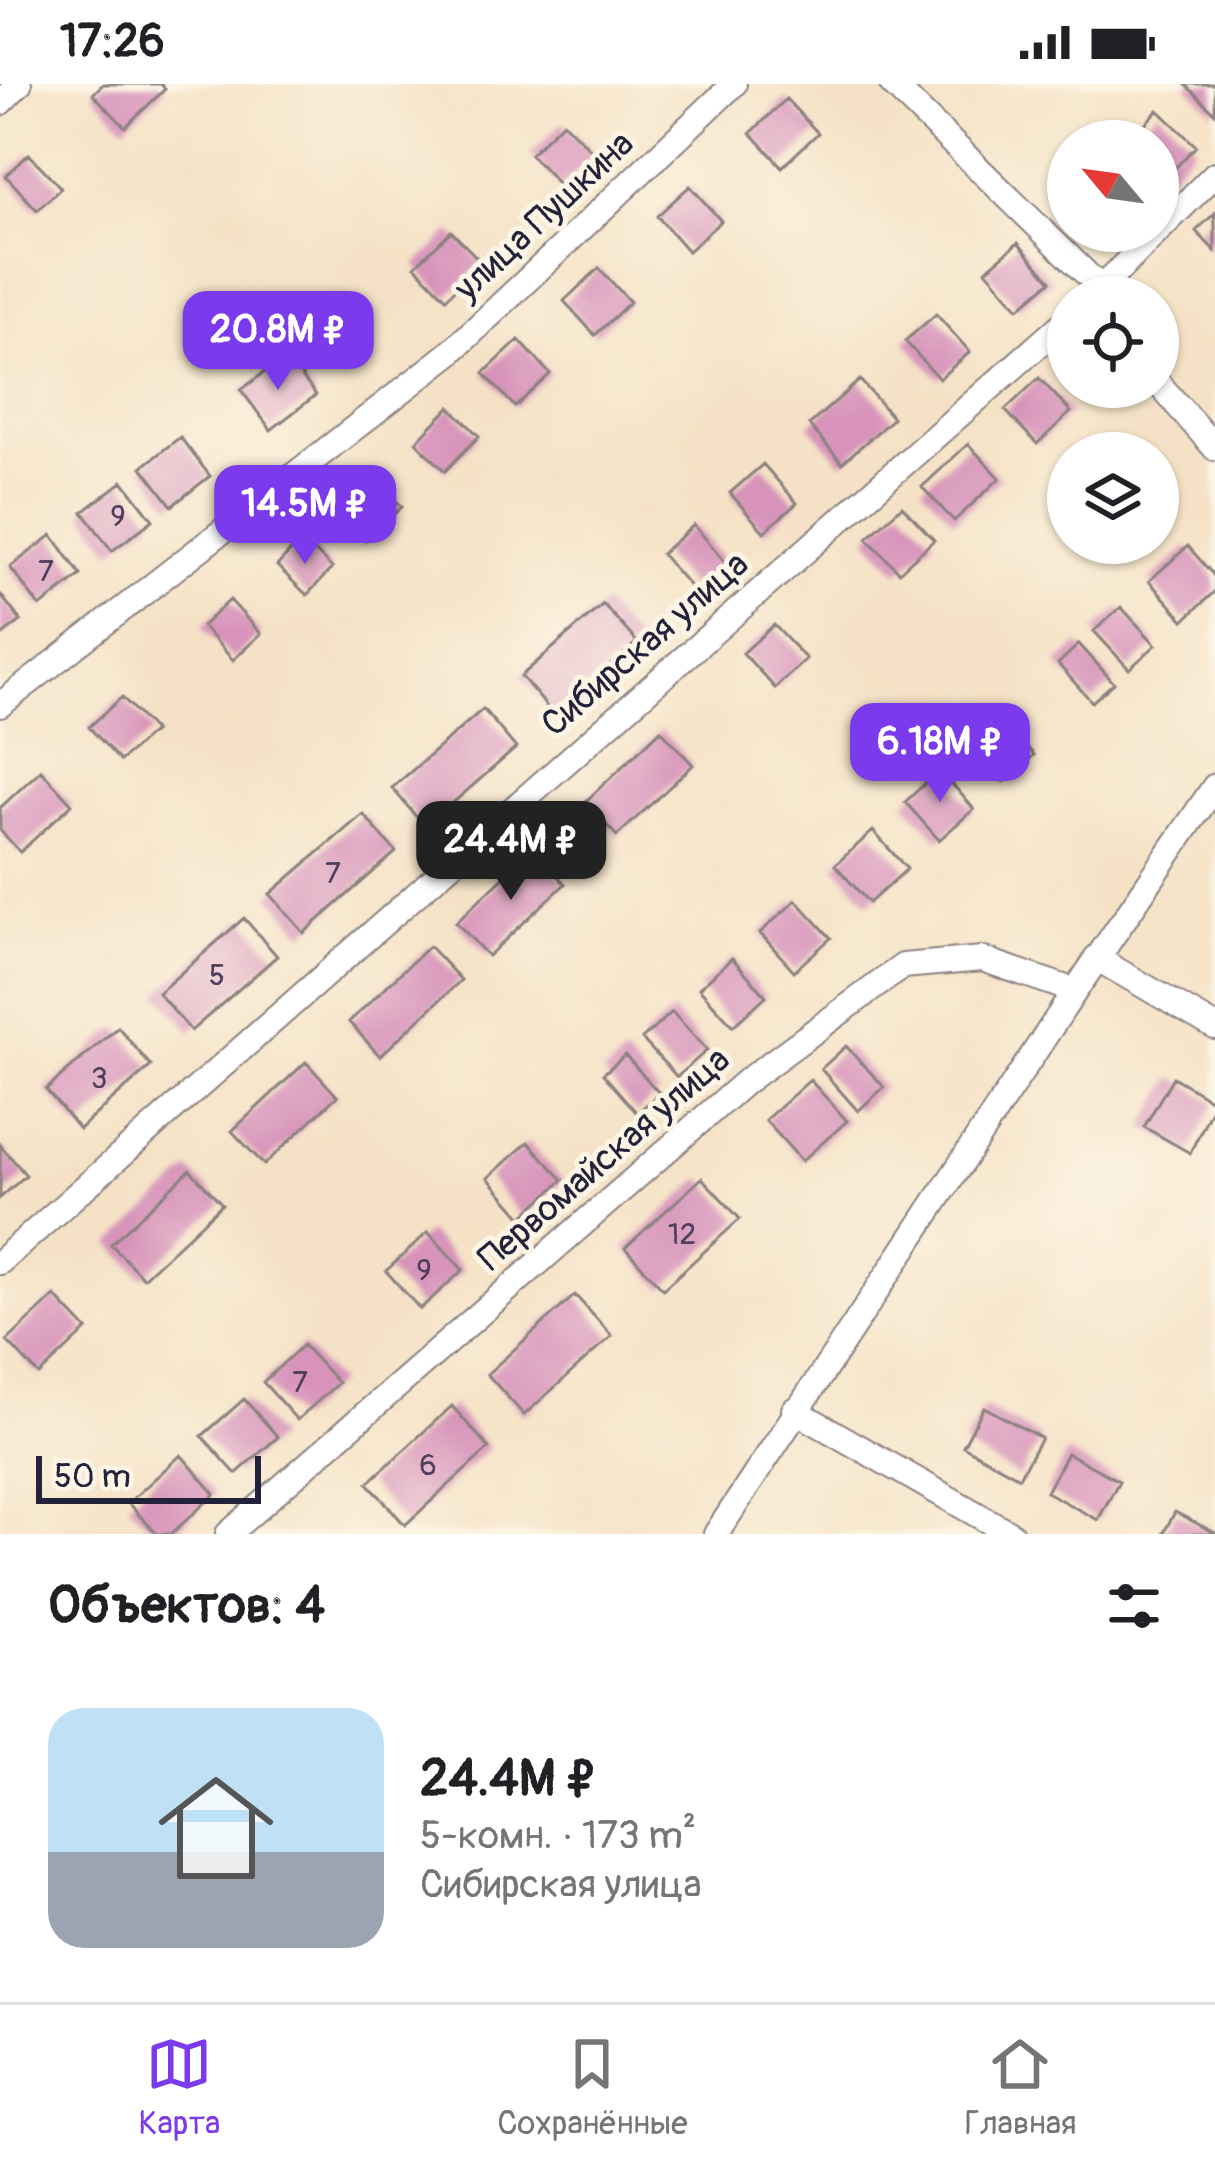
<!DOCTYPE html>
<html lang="ru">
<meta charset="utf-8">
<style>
body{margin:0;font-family:Pangolin,sans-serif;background:#f2f2f2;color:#202124;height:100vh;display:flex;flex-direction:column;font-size:45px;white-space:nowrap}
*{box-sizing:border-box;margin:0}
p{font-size:39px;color:#757577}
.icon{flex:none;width:66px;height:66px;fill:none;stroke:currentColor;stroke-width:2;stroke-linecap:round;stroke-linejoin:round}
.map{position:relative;height:1450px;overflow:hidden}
.sheet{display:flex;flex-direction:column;background:#fff;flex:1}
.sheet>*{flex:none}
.needle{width:78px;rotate:299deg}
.buttons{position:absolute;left:1047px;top:36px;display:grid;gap:24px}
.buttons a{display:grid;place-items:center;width:132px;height:132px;border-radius:50%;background:#fff;box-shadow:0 3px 9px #0004;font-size:60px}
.scale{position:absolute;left:36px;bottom:30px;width:225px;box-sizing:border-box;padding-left:12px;border:6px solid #22223b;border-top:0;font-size:33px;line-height:42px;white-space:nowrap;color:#22223b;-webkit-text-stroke:9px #fcf5e5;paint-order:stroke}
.price{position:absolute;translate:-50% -102px;padding:0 27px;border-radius:24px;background:#7c3aed;color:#fff;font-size:39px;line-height:78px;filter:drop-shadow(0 3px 6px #0008)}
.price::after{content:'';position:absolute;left:50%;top:72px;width:36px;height:27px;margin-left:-18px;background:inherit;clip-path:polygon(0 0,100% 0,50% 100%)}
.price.current{background:#222;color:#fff}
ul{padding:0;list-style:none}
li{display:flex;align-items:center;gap:36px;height:300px;padding:0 48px}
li+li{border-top:3px solid #e0e0e0}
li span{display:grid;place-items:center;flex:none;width:336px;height:240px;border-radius:36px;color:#555}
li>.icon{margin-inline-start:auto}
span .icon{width:144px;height:144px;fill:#fffc;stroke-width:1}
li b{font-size:51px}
h2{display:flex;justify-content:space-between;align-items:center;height:144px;padding:0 48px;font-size:51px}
.status{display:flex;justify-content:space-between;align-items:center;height:84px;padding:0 60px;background:#fff;direction:ltr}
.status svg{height:33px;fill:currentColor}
.tabs{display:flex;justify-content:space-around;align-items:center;height:168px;border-top:3px solid #e0e0e0;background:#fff;font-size:33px;color:#757577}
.tabs a{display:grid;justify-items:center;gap:6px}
.tabs .current{color:#7c3aed}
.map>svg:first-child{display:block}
.building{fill:#d793ba}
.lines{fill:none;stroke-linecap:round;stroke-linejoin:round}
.street-casing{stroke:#8c8280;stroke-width:28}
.street{stroke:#fff;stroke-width:24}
.labels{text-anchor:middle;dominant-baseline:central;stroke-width:10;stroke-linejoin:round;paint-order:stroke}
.number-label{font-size:30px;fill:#4f3e5b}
.street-label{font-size:36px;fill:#22223b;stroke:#fcf5e5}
</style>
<div class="status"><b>17:26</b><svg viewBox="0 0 49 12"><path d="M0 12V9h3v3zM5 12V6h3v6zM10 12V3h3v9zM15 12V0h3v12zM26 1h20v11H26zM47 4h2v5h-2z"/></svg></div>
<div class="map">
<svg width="1215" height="1450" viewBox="0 0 1215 1450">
<rect width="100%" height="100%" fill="#fcf5e5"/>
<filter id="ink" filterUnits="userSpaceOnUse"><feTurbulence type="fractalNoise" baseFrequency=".00833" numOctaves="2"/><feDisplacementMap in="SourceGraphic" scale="24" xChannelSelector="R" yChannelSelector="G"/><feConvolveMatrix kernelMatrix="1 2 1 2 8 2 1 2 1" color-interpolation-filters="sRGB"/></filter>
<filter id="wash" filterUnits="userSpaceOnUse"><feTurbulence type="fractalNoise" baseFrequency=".004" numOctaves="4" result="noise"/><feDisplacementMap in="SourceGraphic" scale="48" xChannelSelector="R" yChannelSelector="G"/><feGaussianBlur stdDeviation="2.7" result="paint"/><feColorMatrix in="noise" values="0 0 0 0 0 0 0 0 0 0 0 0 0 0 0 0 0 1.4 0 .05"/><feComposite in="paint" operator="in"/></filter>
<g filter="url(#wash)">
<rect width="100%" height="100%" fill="#f5e2c6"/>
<g id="blocks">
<path class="building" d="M103,0H161L165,5L125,43L93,10Z
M1185,0H1215V29Z
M786,15L818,49L782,83L751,49Z
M1158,26L1196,62L1158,102V57H1129Z
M563,38L595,70L561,103L530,70Z
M29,70L61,104L37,126L6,92Z
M690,102L721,137L688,167L657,132Z
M1215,129V167L1196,147Z
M451,147L482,179L446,214L415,182Z
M1018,159L1051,197L1019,224L986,186Z
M599,184L630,218L595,251L564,217Z
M936,230L970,268L939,295L905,257Z
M519,256L550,290L515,323L484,289Z
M286,272L316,311L271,346L241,306Z
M1039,294L1071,328L1037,360L1005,326Z
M860,296L893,334L842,379L809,341Z
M450,323L479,352L445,387L416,358Z
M180,353L210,392L172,422L142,383Z
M968,360L1000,394L954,437L922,403Z
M763,380L797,419L764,448L730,409Z
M370,390L402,423L366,456L335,422Z
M123,397L153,436L112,467L83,428Z
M902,422L934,456L899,488L867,454Z
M694,441L727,480L695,508L661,470Z
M52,451L81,491L40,523L10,483Z
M302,455L332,484L307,511L277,482Z
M1188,462L1215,493V507L1184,536L1149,497Z
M0,510L21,537L0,553Z
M230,516L261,550L233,576L202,542Z
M603,520L637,558L554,631L521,592Z
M1121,523L1156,561L1129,585L1094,547Z
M774,541L806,575L775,604L743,569Z
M1079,560L1114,599L1092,618L1058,580Z
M122,613L154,647L120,677L89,643Z
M483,625L516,664L425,743L392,704Z
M999,632L1034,671L1004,698L969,660Z
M661,646L693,681L617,752L585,718Z
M41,686L72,720L20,768L0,746V724Z
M940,686L974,725L939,756L905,718Z
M363,730L396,768L304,849L270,810Z
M873,747L907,785L869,819L835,781Z
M533,765L565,800L488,872L456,838Z
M796,816L831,854L794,887L760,849Z
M244,834L277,872L191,947L158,909Z
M429,862L461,896L380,972L349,938Z
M732,874L766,912L733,942L699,904Z
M672,928L707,966L677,993L642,955Z
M118,943L151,982L79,1045L46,1006Z
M846,962L884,1003L858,1027L821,985Z
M625,971L659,1009L637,1029L603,990Z
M306,978L337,1012L264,1081L232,1047Z
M1173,993L1215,1018L1190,1069L1144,1043Z
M810,996L847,1037L802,1077L765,1036Z
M528,1058L563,1096L522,1133L488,1094Z
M0,1061L26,1091L0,1114Z
M190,1086L222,1120L143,1194L111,1160Z
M702,1094L740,1135L663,1205L625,1164Z
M428,1148L463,1186L420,1225L386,1187Z
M575,1211L612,1252L524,1331L487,1290Z
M55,1212L87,1246L39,1291L7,1257Z
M303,1261L338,1299L297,1336L263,1298Z
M244,1315L278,1353L236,1390L202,1352Z
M452,1322L489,1364L405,1441L368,1399Z
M984,1323L1041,1354L1019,1393L963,1362Z
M1067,1369L1119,1397L1098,1436L1046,1408Z
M181,1371L215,1410L171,1450H157L128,1419Z
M1175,1428L1215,1449V1450H1163Z"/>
</g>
</g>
<g filter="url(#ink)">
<use href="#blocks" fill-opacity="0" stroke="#8c8280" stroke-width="3"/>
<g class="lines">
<defs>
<path id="street" d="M892,0L1101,204
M0,19L19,0
M1094,211L1215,90
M1158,299L1215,364
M0,621L449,270L734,0
M1096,874L1215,943
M0,1178L1068,235
M794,1326L1011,1450
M228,1450L745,998L903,882L982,875L1075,907L1215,702
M716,1450L1075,907"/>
</defs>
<use href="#street" class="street-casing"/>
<use href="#street" class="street"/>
</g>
</g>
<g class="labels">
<g class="number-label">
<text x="118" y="432">9</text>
<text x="46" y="487">7</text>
<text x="333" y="789">7</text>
<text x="217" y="891">5</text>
<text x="99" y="994">3</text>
<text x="682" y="1150">12</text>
<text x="424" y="1186">9</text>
<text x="300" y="1298">7</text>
<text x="428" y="1381">6</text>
</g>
<g class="street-label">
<text transform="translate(544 132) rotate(-43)">улица Пушкина</text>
<text transform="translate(645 560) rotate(-41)">Сибирская улица</text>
<text transform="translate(604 1075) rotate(-41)">Первомайская улица</text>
</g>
</g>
</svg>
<div class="buttons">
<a><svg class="needle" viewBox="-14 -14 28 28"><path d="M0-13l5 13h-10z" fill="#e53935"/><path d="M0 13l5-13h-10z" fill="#757577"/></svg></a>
<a><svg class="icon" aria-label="locate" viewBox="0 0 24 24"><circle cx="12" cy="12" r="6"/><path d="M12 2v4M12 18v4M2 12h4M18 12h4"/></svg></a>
<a><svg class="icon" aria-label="layers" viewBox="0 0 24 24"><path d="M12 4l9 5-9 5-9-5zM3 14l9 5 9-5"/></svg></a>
</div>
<div class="scale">50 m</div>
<b class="price" style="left:278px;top:309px">20.8M ₽</b>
<b class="price" style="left:305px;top:483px">14.5M ₽</b>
<b class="price" style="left:940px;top:721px">6.18M ₽</b>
<b class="price current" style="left:511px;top:819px">24.4M ₽</b>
</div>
<section class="sheet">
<h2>Объектов: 4<svg class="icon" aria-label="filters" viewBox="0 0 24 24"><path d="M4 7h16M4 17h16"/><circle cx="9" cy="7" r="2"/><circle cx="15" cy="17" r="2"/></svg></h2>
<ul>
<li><span style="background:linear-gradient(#bfe0f5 60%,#9aa5b1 0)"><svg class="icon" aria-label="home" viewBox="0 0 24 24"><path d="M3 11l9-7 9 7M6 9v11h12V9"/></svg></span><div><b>24.4M ₽</b><p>5-комн. · 173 m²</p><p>Сибирская улица</p></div></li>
</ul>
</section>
<nav class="tabs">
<a class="current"><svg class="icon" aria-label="map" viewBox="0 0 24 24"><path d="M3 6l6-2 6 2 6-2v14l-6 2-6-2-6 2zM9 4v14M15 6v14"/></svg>Карта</a>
<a><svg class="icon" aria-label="saved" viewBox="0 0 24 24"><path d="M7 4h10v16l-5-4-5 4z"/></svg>Сохранённые</a>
<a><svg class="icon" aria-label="home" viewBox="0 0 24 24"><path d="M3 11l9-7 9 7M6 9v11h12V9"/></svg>Главная</a>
</nav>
